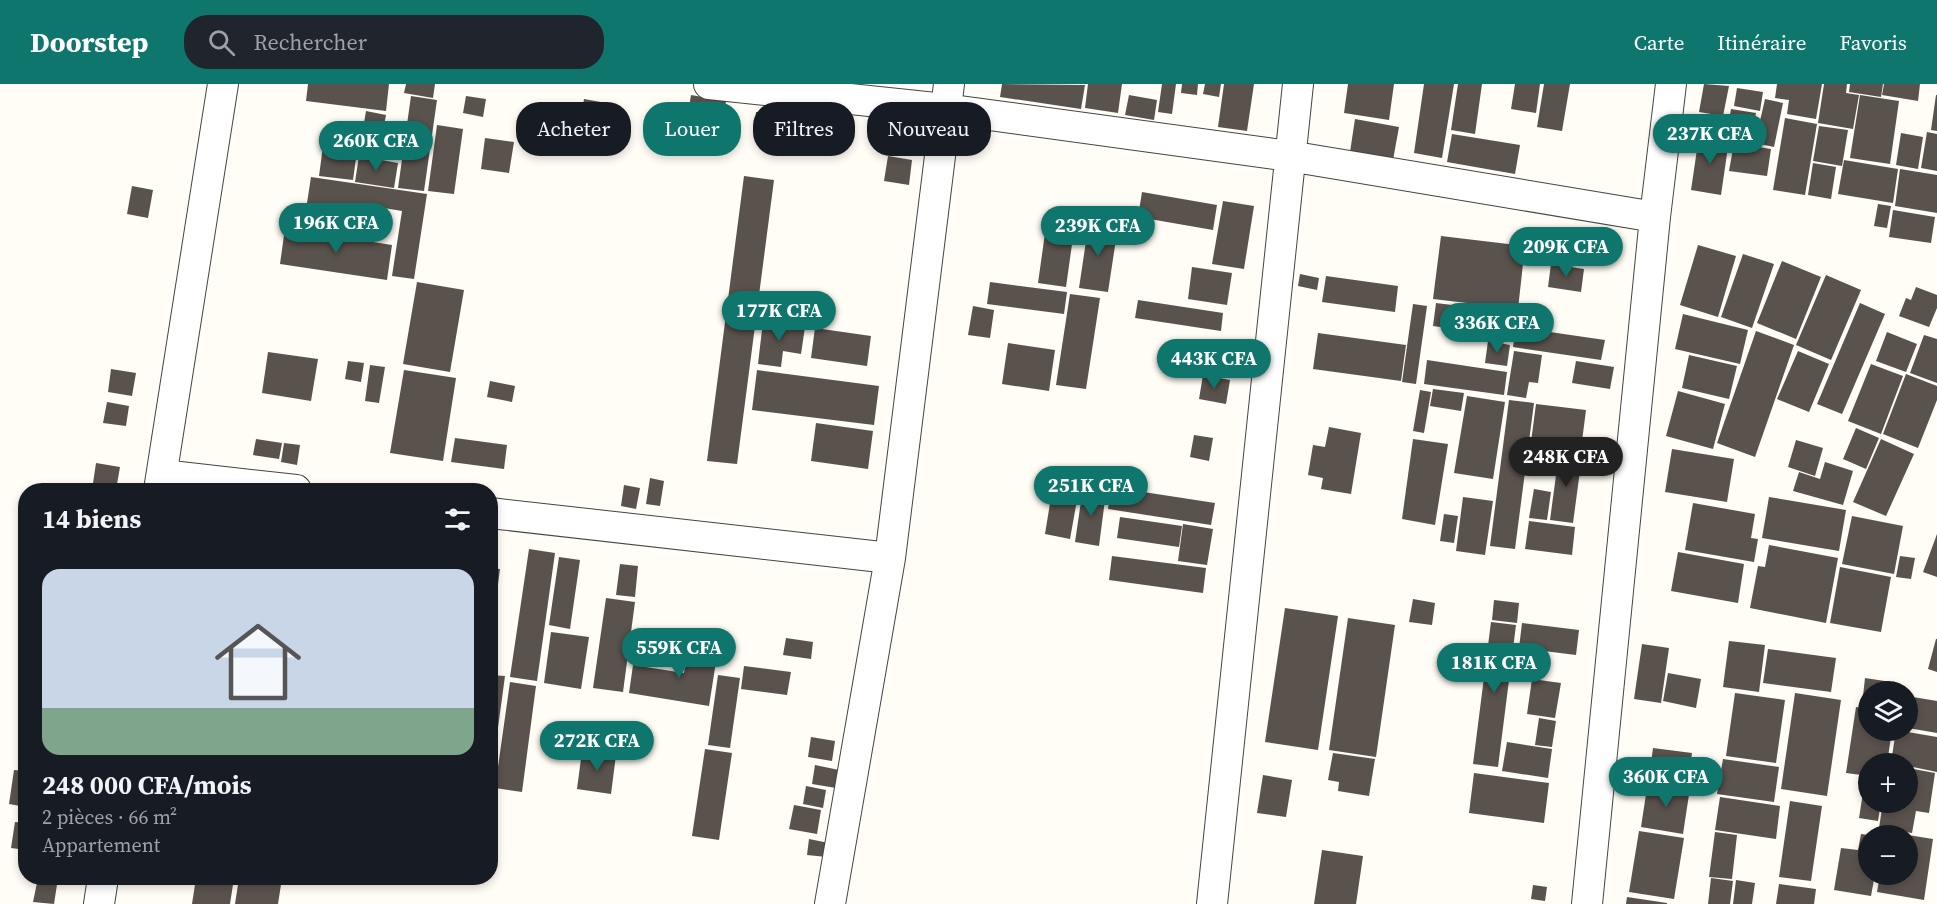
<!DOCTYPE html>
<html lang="fr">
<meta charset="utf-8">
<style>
body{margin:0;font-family:"Source Serif 4",serif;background:#20242c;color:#f1f3f6;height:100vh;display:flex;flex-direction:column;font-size:22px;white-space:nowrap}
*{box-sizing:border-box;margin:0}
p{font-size:20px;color:#9ea1a6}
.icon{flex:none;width:33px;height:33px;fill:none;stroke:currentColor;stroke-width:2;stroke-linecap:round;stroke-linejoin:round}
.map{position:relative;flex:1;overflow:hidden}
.side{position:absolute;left:18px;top:399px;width:480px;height:402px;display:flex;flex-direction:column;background:#171b24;border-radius:24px;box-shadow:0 3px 9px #0003}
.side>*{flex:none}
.top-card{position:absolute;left:516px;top:18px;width:570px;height:54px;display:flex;gap:12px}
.fabs{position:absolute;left:1858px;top:597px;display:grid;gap:12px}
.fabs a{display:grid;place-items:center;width:60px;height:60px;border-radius:50%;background:#171b24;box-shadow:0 3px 9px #0003;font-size:30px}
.price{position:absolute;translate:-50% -51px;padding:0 14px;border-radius:21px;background:#0f766e;color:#fff;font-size:20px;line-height:39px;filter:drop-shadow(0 2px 3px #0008)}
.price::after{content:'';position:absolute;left:50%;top:36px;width:18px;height:14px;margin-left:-9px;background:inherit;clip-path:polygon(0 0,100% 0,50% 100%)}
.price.active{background:#222;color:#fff}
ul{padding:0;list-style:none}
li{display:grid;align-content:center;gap:12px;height:318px;padding:0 24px}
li+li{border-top:2px solid #363941}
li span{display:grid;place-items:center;height:186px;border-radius:18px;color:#555}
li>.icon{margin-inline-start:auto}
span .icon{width:108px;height:108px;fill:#fffc;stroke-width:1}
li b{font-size:26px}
h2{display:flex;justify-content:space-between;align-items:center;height:72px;padding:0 24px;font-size:26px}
.tag{padding:0 21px;border-radius:24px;background:#171b24;box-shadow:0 3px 9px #0003;font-size:21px;line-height:54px}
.tag.active{background:#0f766e;color:#fff}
header{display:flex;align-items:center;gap:36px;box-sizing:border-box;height:84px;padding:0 30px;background:#0f766e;color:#fff}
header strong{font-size:28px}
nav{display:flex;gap:33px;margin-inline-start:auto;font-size:21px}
.search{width:420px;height:54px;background:#20242c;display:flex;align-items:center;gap:15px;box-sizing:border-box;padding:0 21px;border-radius:24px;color:#9ea1a6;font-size:22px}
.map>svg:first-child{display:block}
.building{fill:#5a524d}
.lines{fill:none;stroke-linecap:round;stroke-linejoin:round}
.street-casing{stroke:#444;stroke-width:32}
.street{stroke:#fff;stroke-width:30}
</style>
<header>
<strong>Doorstep</strong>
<div class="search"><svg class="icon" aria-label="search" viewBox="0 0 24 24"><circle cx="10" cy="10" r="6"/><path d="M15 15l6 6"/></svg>Rechercher</div>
<nav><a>Carte</a><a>Itinéraire</a><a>Favoris</a></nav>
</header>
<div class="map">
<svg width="1937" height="820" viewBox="0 0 1937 820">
<rect width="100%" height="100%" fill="#fffdf5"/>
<path class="building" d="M308,0H389L386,27L306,17Z
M406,0H435L433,14L404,9Z
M1002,0L1085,1L1081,25L1000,13Z
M1088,0H1122L1118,29L1085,24Z
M1162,0H1176L1172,30L1158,28Z
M1182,0H1198L1197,11L1181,9Z
M1205,0H1221L1219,13L1203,10Z
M1224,0H1254L1247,47L1218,43Z
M1348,0H1394L1389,36L1344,29Z
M1424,0H1454L1442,74L1414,69Z
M1458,0H1482L1475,50L1451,46Z
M1515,0H1540L1536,29L1511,25Z
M1544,0H1570L1562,47L1537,43Z
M1704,0L1729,2L1723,32L1699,28Z
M1777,0H1822L1816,35L1787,30L1789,16L1775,14Z
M1824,0H1847L1846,9L1859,11L1853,45L1818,39Z
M1850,0H1883L1881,13L1849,8Z
M1884,0H1920L1918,17L1882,11Z
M1737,4L1763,8L1760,27L1734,22Z
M691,11L726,17L721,49L686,43Z
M1129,11L1157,16L1154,36L1125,31Z
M1860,11L1899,17L1890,80L1850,74Z
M1936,11H1937V47L1931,46Z
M411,12L437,16L424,107L398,104Z
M466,12L486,15L483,33L463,29Z
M584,15L612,20L604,64L577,59Z
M1765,15L1783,19L1774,63L1755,59Z
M1731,25L1756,29L1751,58L1726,54Z
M366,27L386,31L378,72L359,69Z
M756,28L783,31L780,53L754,50Z
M1785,34L1817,40L1805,111L1773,106Z
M1355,35L1399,43L1393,76L1350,68Z
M437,41L463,45L454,110L428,107Z
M1819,42L1848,46L1842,82L1813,77Z
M1927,48L1937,50V87L1921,84Z
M1901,49L1923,53L1918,85L1896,81Z
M1452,50L1520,61L1515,90L1447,78Z
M1699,52L1729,56L1721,111L1691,106Z
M485,54L514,58L509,89L481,85Z
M1734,59L1771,65L1767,92L1729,87Z
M323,62L357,67L353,96L319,92Z
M359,72L398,79L394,104L355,98Z
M888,72L912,76L909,101L884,97Z
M1844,76L1898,85L1893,119L1838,110Z
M1813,79L1836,83L1831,115L1808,111Z
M1900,85L1937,91V129L1895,122Z
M744,92L774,96L737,380L707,377Z
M311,93L427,110L414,195L392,192L402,127L366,121L365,128L307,119Z
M132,102L153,106L148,134L127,130Z
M1142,108L1217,121L1213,146L1138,133Z
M1223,117L1254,122L1244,185L1212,180Z
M1878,120L1891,122L1887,144L1874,142Z
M1893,126L1935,133L1931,159L1889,153Z
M1047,135L1075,139L1066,203L1038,199Z
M1089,137L1118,142L1108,208L1079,204Z
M285,144L392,161L387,196L280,180Z
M1441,152L1525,162L1518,225L1433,215Z
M1698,161L1736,172L1718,233L1680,221Z
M1743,170L1774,180L1752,244L1721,233Z
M1782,177L1821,193L1796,255L1757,239Z
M1551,180L1584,185L1581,208L1548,203Z
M1192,183L1232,189L1227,221L1188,215Z
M1300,190L1319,194L1317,206L1298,202Z
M1826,191L1861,206L1831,276L1796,261Z
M1326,192L1398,202L1395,228L1322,218Z
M417,198L464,206L450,288L403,280Z
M990,198L1067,208L1064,230L987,220Z
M1916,203L1937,211V224L1929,243L1899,232L1906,214L1911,216Z
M1070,210L1100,214L1086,305L1056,301Z
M1138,216L1223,229L1221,247L1135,234Z
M1436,219L1516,229L1513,253L1433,242Z
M1860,219L1885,230L1842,330L1817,320Z
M1413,220L1427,222L1416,300L1402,298Z
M973,222L994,226L990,254L968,251Z
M1683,230L1748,246L1740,280L1675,265Z
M763,237L805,243L801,270L783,267L781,283L758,280Z
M1516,243L1605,256L1601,276L1513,263Z
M815,244L871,252L867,282L811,274Z
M1756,247L1794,261L1755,373L1717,359Z
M1887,248L1917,260L1906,288L1876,277Z
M1318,249L1406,261L1401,297L1313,285Z
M1924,251L1937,255V299L1910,289Z
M1488,257L1510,261L1507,282L1485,279Z
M1008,259L1055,266L1049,307L1002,300Z
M1514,267L1542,271L1538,299L1529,298L1526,314L1507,311Z
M1798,267L1829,280L1809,328L1777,315Z
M268,268L318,275L311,317L262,309Z
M1689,271L1737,282L1729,315L1682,304Z
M1427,276L1507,288L1504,311L1424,300Z
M348,277L364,279L361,298L345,295Z
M1576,277L1614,283L1610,305L1572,299Z
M1871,280L1903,292L1881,350L1848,337Z
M370,281L385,283L379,319L365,317Z
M111,285L136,289L132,312L108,308Z
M404,286L456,294L443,377L390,369Z
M757,286L879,302L874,341L752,326Z
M1906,290L1937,302V316L1918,364L1883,350Z
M1203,291L1230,296L1226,320L1199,315Z
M490,297L515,302L512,318L487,313Z
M1433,305L1464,309L1461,327L1430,322Z
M1420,306L1431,308L1424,349L1413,347Z
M1678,307L1725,320L1713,365L1666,352Z
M1467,312L1505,318L1493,395L1454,389Z
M1509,316L1534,319L1515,465L1490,462Z
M107,318L129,322L126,342L103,339Z
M1536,320L1586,326L1581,365L1531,358Z
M816,339L873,347L868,385L811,377Z
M1329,343L1361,349L1351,410L1321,405L1323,394L1308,391L1313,361L1325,363Z
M1856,344L1879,354L1866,385L1843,375Z
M1194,351L1213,354L1209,377L1190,373Z
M455,354L507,361L504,385L451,378Z
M256,355L282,359L279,375L253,371Z
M1413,355L1448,360L1435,441L1402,435Z
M1881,355L1914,370L1886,432L1853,418Z
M1796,356L1823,364L1815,392L1788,383Z
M284,359L300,361L297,381L281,378Z
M1672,365L1734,375L1727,418L1665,408Z
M1559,369L1582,372L1573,439L1550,436Z
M1825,378L1853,387L1843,421L1793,407L1799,388L1820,395Z
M96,379L120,383L116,406H92Z
M650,394L664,397L660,422L646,420Z
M624,401L640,404L636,425L621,422Z
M1053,401L1079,405L1070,455L1045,450Z
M1111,403L1215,419L1211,441L1108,425Z
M1083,404L1106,408L1099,462L1075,458Z
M1534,405L1551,408L1547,436L1529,434Z
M1463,413L1493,417L1485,471L1456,467Z
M1769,413L1846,426L1839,467L1762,454Z
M1693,419L1755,430L1751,454L1758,455L1754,478L1685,466Z
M1444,430L1458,432L1454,459L1440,457Z
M1852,432L1903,442L1894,490L1842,480Z
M1120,433L1182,442L1179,463L1117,454Z
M1529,437L1575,443L1572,471L1525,465Z
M1183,440L1213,445L1207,481L1178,477Z
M1937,450V493L1923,488Z
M1769,461L1838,474L1826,539L1750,524L1758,482L1765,483Z
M529,465L555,469L537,597L510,593Z
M1678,468L1744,480L1738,519L1671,507Z
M1112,472L1206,484L1203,509L1109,496Z
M1900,472L1915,474L1911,495L1896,493Z
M559,473L580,476L570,545L549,541Z
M620,480L638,482L635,513L616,511Z
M1840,483L1891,493L1881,548L1830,539Z
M490,484L500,485L492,546L490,545Z
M606,514L635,518L623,608L593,604Z
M1413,515L1435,519L1432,541L1409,538Z
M1494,516L1519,519L1517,539L1492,536Z
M1285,524L1338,532L1318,666L1265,658Z
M1348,534L1395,541L1376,673L1329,666Z
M1491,538L1516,541L1498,683L1473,680Z
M1522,539L1579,546L1576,571L1519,564Z
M551,548L589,553L581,605L544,599Z
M786,554L813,558L811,575L783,571Z
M1936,555H1937V588L1928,585Z
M1729,557L1765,561L1759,608L1723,603Z
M689,560L718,565L709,622L629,609L633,581L684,589Z
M1642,560L1669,564L1661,619L1634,615Z
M1768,565L1836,574L1831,608L1763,599Z
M744,582L791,588L787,611L741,605Z
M1668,589L1701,595L1696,624L1663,617Z
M490,591L505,592L492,688H490Z
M718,591L740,594L730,664L708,661Z
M1865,594L1898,599L1897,608H1869V622L1862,621Z
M1532,595L1561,599L1555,634L1527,630Z
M510,598L536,602L522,708L495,704Z
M1735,609L1785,616L1776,679L1726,672Z
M1795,609L1841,616L1827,712L1781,705Z
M1913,613L1937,617V649L1908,644Z
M24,617H26V655L18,654Z
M1856,623L1869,625V646H1892L1887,680H1869V692L1846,689Z
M1539,634L1556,637L1552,663L1535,661Z
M1896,646L1937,653V688L1908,682V680L1891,679Z
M811,653L835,657L832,677L808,673Z
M1507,658L1552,665L1548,694L1502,687Z
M1653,664L1692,669L1688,699L1649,694Z
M705,665L732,669L719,756L692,752Z
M582,667L616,671L611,710L577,705Z
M1333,669L1375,675L1369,712L1338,707L1339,698L1328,696Z
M1723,675L1779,683L1774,718L1717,710Z
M815,681L839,686L836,704L812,700Z
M1908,684L1935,689L1929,729L1916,727L1912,749L1879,744L1883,718H1908Z
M14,686L26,687V723L9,720Z
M1474,689L1549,699L1544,739L1469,729Z
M1263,691L1292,696L1286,733L1257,729Z
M1865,696H1869V718H1881L1878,737L1859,734Z
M1648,697L1690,704L1683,750L1641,743Z
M806,702L826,706L823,724L803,720Z
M1720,713L1780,722L1776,755L1715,746Z
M1790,717L1822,722L1811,797L1779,793Z
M794,721L821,726L817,750L789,745Z
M15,738L26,739V766L11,764Z
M1639,747L1684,754L1674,815L1629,808Z
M1715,748L1737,751L1732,795L1709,793Z
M1861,750L1869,751V790H1875L1871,812L1834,806L1841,764L1858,766Z
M1908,751L1933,755L1924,816L1877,808L1880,790H1908Z
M809,755L829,759L827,773L807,771Z
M1322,766L1363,772L1356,820H1314Z
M38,794H58L54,820L33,818Z
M196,794H234L230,820H192Z
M239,794H282L278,820H235Z
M302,794H345L344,801Z
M1711,794L1733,797L1730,820H1708Z
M1736,796L1755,799L1752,820H1733Z
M1779,800L1816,805L1814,820H1776Z
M1533,801L1547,803L1545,817L1531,815Z
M1627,813L1667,819V820H1626Z"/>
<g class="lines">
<defs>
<path id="street" d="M709,0L945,25L1289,72L1655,133
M162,391L296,406
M159,406L223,0
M490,429L890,474
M99,820L103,794
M830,820L890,474L949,0
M1212,820L1298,0
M1587,820L1655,133L1671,0"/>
</defs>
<use href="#street" class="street-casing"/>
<use href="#street" class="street"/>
</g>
</svg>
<div class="fabs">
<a><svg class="icon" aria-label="layers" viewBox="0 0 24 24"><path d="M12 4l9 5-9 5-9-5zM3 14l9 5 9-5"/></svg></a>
<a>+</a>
<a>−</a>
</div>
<b class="price" style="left:1710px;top:81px">237K CFA</b>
<b class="price" style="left:376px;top:88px">260K CFA</b>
<b class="price" style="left:336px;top:170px">196K CFA</b>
<b class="price" style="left:1098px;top:173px">239K CFA</b>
<b class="price" style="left:1566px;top:194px">209K CFA</b>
<b class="price" style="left:779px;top:258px">177K CFA</b>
<b class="price" style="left:1497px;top:270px">336K CFA</b>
<b class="price" style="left:1214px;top:306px">443K CFA</b>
<b class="price active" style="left:1566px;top:404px">248K CFA</b>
<b class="price" style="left:1091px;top:433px">251K CFA</b>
<b class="price" style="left:679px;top:595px">559K CFA</b>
<b class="price" style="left:1494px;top:610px">181K CFA</b>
<b class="price" style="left:597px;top:688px">272K CFA</b>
<b class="price" style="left:1666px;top:724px">360K CFA</b>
<div class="top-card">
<a class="tag">Acheter</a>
<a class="tag active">Louer</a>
<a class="tag">Filtres</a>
<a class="tag">Nouveau</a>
</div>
<section class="side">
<h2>14 biens<svg class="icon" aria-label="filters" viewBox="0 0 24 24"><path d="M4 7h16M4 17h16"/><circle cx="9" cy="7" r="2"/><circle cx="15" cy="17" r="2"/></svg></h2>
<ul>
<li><span style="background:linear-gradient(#c9d6e8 75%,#7fa58c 0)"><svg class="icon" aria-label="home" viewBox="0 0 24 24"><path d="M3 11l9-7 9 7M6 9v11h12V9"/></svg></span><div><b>248 000 CFA/mois</b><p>2 pièces · 66 m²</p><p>Appartement</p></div></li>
</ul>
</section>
</div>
